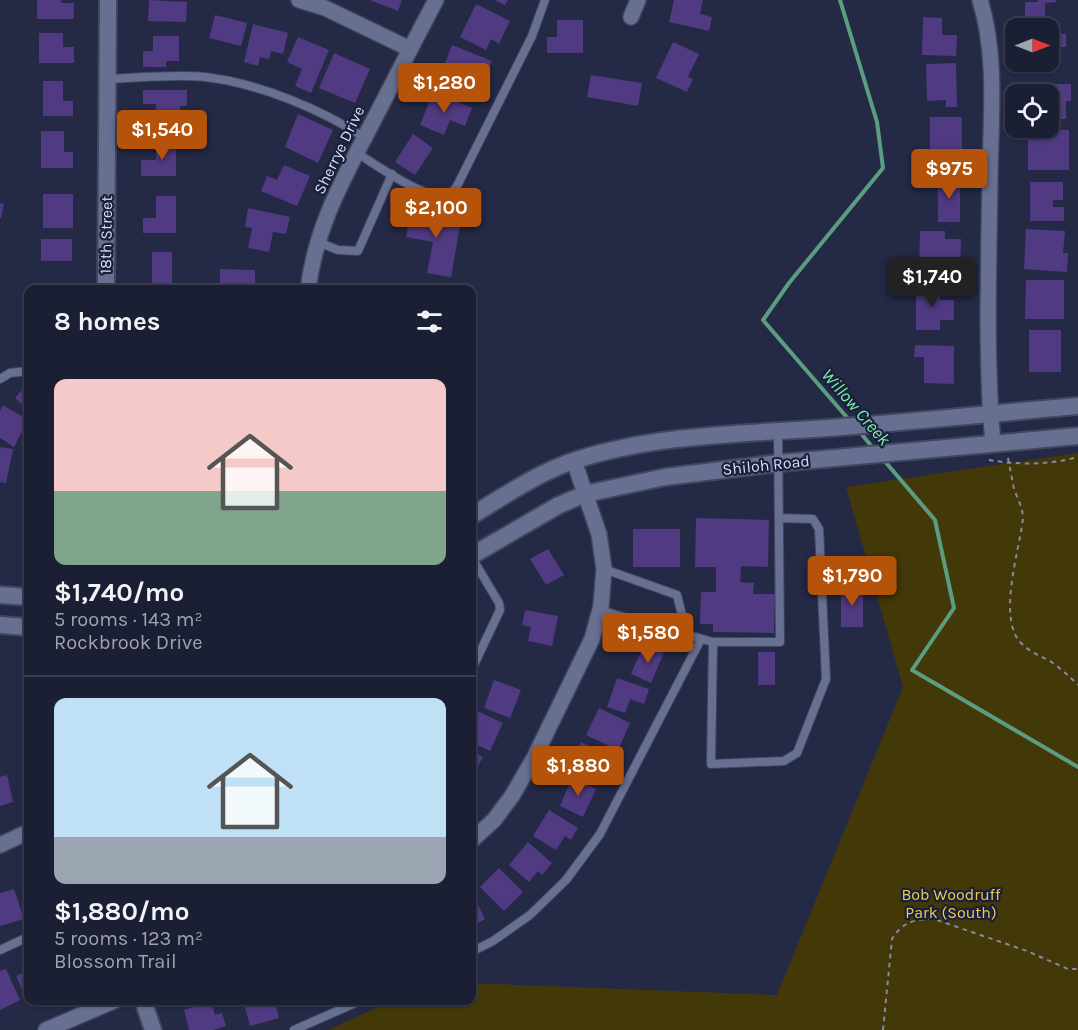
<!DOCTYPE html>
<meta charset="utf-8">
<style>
body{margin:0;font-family:Karla,sans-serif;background:#24273c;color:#f1f3f6;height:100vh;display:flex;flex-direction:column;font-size:22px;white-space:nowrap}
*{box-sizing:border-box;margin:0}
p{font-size:20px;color:#a0a2ac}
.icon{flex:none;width:33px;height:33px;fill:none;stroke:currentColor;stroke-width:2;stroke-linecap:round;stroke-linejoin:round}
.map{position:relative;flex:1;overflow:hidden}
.panel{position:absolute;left:24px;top:285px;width:452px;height:720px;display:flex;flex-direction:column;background:#1b1f34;border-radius:12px;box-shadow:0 2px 4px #0004,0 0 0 2px #393d4f}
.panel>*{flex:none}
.needle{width:39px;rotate:90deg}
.tools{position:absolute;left:1005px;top:18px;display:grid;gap:12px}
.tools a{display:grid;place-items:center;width:54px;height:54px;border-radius:12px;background:#1b1f34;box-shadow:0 2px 4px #0004,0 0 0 2px #393d4f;font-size:30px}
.price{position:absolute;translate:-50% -51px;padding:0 14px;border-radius:6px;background:#b45309;color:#fff;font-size:20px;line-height:39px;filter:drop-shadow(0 2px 3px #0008)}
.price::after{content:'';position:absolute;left:50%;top:36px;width:18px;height:14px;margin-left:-9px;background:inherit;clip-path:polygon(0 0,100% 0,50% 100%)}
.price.current{background:#222;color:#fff}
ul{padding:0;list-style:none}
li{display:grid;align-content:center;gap:12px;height:318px;padding:0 30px}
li+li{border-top:2px solid #393d4f}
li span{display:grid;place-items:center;height:186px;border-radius:12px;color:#555}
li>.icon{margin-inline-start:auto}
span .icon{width:108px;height:108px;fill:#fffc;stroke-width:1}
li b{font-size:26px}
h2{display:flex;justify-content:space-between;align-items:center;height:72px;padding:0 30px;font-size:26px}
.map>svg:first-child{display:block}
.green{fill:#433808}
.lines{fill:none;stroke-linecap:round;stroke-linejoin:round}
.stream{stroke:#5b9d80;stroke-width:4}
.building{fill:#503a82}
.service-casing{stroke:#42465f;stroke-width:10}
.minor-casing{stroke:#42465f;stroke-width:18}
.tertiary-casing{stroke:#42465f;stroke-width:20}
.secondary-casing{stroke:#42465f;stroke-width:20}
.path{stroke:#858aa2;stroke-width:2;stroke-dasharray:4.5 4.5;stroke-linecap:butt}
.service{stroke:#687092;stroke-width:8}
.minor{stroke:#687092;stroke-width:15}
.tertiary{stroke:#687092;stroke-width:16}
.secondary{stroke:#687092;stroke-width:16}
.labels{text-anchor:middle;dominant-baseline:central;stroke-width:4.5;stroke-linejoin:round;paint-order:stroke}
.street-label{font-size:16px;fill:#dadef2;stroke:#1a1f3b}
.park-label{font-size:16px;fill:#eccc4d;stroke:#1a1f3b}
.water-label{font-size:18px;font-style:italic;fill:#7befa8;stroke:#1a1f3b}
</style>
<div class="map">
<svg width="1078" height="1030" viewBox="0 0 1078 1030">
<rect width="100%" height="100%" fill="#242946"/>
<path class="green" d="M1078,453V1030H328L391,1001L471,1000V983L777,995L903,687L846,487Z"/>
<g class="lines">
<path class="stream" d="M840,0L877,122L883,168L789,283L763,320L850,421
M859,431L873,448
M882,458L935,520L954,608L912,670L1078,767"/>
</g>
<path class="building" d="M37,0H61V3H74V19H37Z
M149,0L187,2L186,22L148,21Z
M370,0H402L398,11Z
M494,0H508L505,5Z
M674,0H703L700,14L712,17L709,31L669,22Z
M1038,0H1056V2L1045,3V26H1025V2H1038Z
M476,4L510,21L499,44L491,39L486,50L460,37Z
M215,15L247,23L241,46L209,38Z
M923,17L942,18V35H957L956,56L922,55Z
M557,20H583V53H547V37H557Z
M253,24L288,33L283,54L271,51L269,59L260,57L258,66L244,62Z
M39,33H63V47H74V63H39Z
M1048,34H1066V47H1054V73H1031V62H1048Z
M153,36H179V61H166V67H143V51H153Z
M298,37L329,50L311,93L295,86L302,69L287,62Z
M673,42L699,54L688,77L693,79L687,92L656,78Z
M452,45L492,61L485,77L471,72L464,92L438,81Z
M334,53L370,69L355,103L319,88Z
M956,63L957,107H946V100L927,101L926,64Z
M591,75L642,83L638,106L587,97Z
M43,81H63V101H73V116H43Z
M1029,84H1071V101H1066V119H1048V94H1029Z
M143,90H187V106H180V125H157L156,104H143Z
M433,92L472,108L465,126L450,120L444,135L420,125Z
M298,114L333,130L318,163L285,147Z
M930,117H962V151H930Z
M1035,130H1069V170H1028V139H1035Z
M41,131H64V152H73V168H41Z
M413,134L433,148L415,175L395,162Z
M156,141H176V176H141V160H156Z
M284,165L310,176L297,206L261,191L267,176L277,180Z
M938,177H960V222H938Z
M1030,182H1063V200H1053V207H1064V221H1030Z
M43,194H73V228H43Z
M156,196H176V233H143V218H156Z
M0,203L4,204L1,218H0Z
M248,208L290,217L286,234L273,232L269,252L248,248L252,228L245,227Z
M411,210L461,220L451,277L427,273L433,242L406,237Z
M1026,229L1065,231L1063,253H1068L1067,272L1024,269Z
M920,231H945V239H961L960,277L919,276Z
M41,239H72V261H41Z
M152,252H172V286H152Z
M220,269L255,270V290H220Z
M1026,280H1064V319H1025Z
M916,286H940V300H954V320H940V330H916Z
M1029,330H1061V372H1029Z
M915,345L954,346V384L924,383V357H914Z
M28,383V410L15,398Z
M3,405L28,420L14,447L0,438V411Z
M0,447L13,449L6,483L0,482Z
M696,518L769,520L768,567L741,566L740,582L754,583L753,594H775L774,633L713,632V624H700L701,592H716V567H695Z
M633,529H680V567H633Z
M548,549L564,575L546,585L530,559Z
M842,568H853V581H842Z
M841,587H863V627H841Z
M525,610L558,616L552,646L528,641L531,627L522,625Z
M644,644L664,653L651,683L631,674Z
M758,652H775V685H758Z
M617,678L649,689L644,704L630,699L625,713L607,707Z
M494,680L521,690L510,718L484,708Z
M599,708L630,723L618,750L586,735Z
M475,710L503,723L490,751L471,742L473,728L471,727V718Z
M581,742L614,758L609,768L603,765L597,780L569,767Z
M471,751L483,757L471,778Z
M7,775L13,802L0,806V777Z
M572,778L596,789L583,817L560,806Z
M549,810L578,828L571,840L565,836L556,850L533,836Z
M528,842L552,863L542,875L538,871L529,882L509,865Z
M499,868L523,892L504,911L480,887Z
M28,882V900L22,884Z
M14,889L24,919L0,926V893Z
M471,890L485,919L474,925L471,919Z
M6,969L20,1000L0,1010V971Z
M28,971V995L25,996L16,976Z
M243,1000H274L279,1018L250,1026Z
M298,1000H316V1001L301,1007Z
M211,1002L215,1015L222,1013L226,1026L213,1030H189L184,1010Z"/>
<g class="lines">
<defs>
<path id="service" d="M107,79C139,78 173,74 205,77C258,83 321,109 365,138
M357,153C382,169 416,193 445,198L456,188L532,36L545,0
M318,242L338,250L358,251L392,174
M0,379L10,373L28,371
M604,569L677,595L687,635
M599,610L713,642H780L778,431
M713,642L711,764L784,761L797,753L826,679L819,529L813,519L779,518
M471,671L500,610L499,603L471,556
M0,950L28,937
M471,952L493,941L530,915L566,880L600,834L701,639
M294,1030L362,1000"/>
<path id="minor" d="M299,0L325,8L410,49
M980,0C997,55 991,116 990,173C989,263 985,354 993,444
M631,17L638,0
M308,290C315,230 341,183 368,131C391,87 413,43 436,0
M471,841L494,820L512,796L534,758L592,639L601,606L604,569L599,534L574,461
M0,845L28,832
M46,1030L116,1000"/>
<path id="tertiary" d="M106,290L108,0
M143,1000L153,1030"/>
<path id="secondary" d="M471,516C504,496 539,472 576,460C656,434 744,434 828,428C912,422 995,413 1078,406
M471,556L559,505L585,494L665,477L779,463L1078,436
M0,595L28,597
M0,625L28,627"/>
</defs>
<use href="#service" class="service-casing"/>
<use href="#minor" class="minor-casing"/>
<use href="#tertiary" class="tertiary-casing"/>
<use href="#secondary" class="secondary-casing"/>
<path class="path" d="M1008,458L1014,489L1022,509L1023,518C1020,549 996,620 1022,644C1030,652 1040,656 1050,661C1060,668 1069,676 1078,685
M989,460C1018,465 1050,465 1078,457
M883,1030L892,939C902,922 915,919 934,919L1027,951L1068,969H1078"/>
<use href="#service" class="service"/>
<use href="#minor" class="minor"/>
<use href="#tertiary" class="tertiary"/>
<use href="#secondary" class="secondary"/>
</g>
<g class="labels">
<g class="street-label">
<text transform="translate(339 150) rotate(-64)">Sherrye Drive</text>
<text transform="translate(106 235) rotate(-89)">18th Street</text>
<text transform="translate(766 465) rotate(-6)">Shiloh Road</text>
</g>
<g class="park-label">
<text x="951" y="894">Bob Woodruff<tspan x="951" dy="18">Park (South)</tspan></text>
</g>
<g class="water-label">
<text transform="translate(856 407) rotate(49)">Willow Creek</text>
</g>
</g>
</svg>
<div class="tools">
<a><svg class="needle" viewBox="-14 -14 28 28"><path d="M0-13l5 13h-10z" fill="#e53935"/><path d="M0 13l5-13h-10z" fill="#a0a2ac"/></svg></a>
<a><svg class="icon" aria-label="locate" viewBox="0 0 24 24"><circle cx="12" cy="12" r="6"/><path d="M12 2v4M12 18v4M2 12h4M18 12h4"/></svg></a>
</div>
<b class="price" style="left:444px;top:114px">$1,280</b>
<b class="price" style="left:162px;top:161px">$1,540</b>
<b class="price" style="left:949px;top:200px">$975</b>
<b class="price" style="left:436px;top:239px">$2,100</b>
<b class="price current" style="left:932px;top:308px">$1,740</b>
<b class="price" style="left:852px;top:607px">$1,790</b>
<b class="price" style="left:648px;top:664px">$1,580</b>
<b class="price" style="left:578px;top:797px">$1,880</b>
<section class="panel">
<h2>8 homes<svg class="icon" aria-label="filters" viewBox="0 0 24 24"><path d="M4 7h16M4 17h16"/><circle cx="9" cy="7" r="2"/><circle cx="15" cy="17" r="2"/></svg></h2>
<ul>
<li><span style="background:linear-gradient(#f6c9c9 60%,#7fa58c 0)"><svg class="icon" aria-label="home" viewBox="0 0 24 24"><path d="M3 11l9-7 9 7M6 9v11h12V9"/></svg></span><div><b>$1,740/mo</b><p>5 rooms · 143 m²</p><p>Rockbrook Drive</p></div></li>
<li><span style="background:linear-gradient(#bfe0f5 75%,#9aa5b1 0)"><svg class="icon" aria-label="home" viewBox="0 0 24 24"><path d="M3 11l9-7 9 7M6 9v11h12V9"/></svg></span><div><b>$1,880/mo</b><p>5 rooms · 123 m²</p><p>Blossom Trail</p></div></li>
</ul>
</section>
</div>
